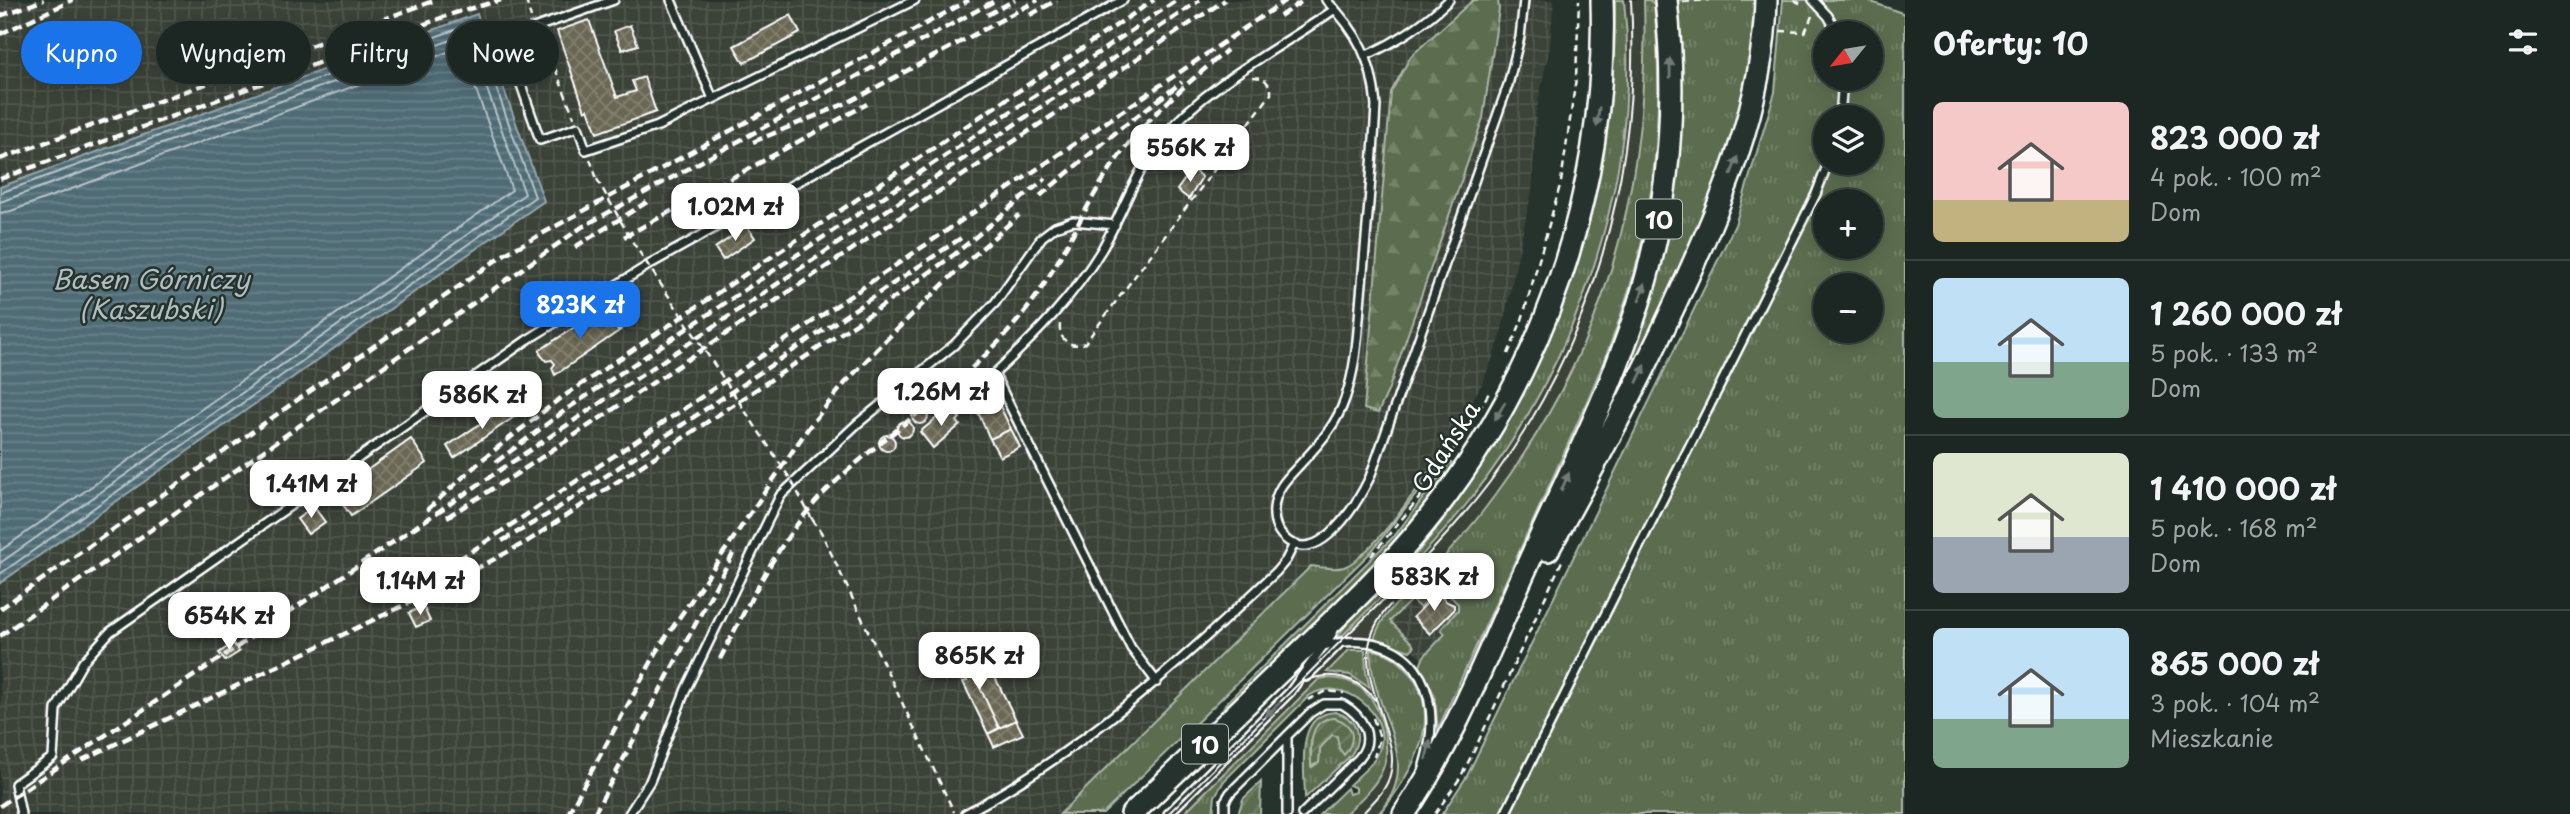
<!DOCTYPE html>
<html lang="pl">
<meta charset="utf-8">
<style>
body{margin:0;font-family:"Playpen Sans",sans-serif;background:#252e2a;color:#f1f3f6;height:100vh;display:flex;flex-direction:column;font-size:26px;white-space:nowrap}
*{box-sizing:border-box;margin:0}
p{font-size:23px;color:#a0a5a5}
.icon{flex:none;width:38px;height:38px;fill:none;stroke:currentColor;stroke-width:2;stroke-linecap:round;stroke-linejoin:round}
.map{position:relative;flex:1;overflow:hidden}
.details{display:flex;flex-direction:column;background:#1c2622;width:665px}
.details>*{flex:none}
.hud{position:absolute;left:21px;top:21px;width:665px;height:63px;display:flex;gap:14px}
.needle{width:46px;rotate:240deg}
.tools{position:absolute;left:1813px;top:21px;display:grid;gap:14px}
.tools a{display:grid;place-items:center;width:70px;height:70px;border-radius:50%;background:#1c2622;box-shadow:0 4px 18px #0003,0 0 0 2px #3a4340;font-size:35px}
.price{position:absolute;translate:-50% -60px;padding:0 16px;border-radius:14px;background:#fff;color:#222;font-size:23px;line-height:46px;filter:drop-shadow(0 2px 4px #0008)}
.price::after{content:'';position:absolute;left:50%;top:42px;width:21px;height:16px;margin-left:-10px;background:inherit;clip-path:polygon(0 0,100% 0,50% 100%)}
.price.on{background:#1a73e8;color:#fff}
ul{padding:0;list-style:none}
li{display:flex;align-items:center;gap:21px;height:175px;padding:0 28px}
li+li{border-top:2px solid #3a4340}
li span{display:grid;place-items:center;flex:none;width:196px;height:140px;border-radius:10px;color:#555}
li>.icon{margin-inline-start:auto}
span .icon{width:84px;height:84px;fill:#fffc;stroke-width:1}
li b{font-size:30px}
h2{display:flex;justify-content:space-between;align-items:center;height:84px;padding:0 28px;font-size:30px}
.pill{padding:0 24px;border-radius:32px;background:#1c2622;box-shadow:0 4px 18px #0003,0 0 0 2px #3a4340;font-size:24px;line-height:63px}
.pill.on{background:#1a73e8;color:#fff}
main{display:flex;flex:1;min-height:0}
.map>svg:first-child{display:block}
.built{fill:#3b4339}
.industrial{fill:url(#industrial-grid)}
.grass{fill:url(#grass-tufts);stroke:#adb6a7;stroke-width:2;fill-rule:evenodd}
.forest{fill:url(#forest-firs);stroke:#adb6a7;stroke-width:2}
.garden{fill:url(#garden-furrows);stroke:#adb6a7;stroke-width:2}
.water{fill:url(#water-rules);stroke:#96a7ad;stroke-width:2}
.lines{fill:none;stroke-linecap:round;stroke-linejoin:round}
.shore{stroke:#b9c4c8;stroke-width:2}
.building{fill:url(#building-cross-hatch);stroke:#fff;stroke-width:2}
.lane-casing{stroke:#fff;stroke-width:12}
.primary-casing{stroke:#fff;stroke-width:26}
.path{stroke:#fff;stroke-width:2.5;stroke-dasharray:7 5;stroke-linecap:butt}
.lane{stroke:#26332d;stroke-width:7}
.primary{stroke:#26332d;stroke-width:21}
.tram{stroke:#fff;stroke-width:2}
.rail{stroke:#fff;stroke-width:4.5;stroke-dasharray:10 5;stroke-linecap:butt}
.path-bridge{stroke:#fff;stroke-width:2.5;stroke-dasharray:7 5;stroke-linecap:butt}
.oneway{fill:#727a76}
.labels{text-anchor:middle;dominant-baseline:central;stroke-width:5;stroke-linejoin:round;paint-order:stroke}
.shield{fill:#26332d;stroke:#bec2c0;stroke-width:2}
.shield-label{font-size:23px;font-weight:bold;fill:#fff}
.street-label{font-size:24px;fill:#fff;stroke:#26332d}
.water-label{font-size:26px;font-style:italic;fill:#b0bdc1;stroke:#26332d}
</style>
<main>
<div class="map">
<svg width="1905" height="814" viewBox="0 0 1905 814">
<defs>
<pattern id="industrial-grid" width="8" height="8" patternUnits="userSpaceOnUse" patternTransform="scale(1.75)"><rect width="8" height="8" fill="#3b4339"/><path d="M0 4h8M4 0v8" fill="none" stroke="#4f564d"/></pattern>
<pattern id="grass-tufts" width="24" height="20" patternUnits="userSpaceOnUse" patternTransform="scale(1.75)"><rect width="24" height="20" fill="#5b6d4f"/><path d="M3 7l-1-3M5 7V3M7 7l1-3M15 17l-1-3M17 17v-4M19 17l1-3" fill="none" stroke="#748369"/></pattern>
<pattern id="forest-firs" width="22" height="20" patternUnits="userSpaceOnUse" patternTransform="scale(1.75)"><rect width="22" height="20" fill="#5b6d4f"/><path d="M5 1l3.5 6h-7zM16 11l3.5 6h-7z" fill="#748369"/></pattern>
<pattern id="garden-furrows" width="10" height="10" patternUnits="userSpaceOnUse" patternTransform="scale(1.75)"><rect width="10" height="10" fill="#5b6d4f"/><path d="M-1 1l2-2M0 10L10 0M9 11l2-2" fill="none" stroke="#748369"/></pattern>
<pattern id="water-rules" width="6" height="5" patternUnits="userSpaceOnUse" patternTransform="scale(1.75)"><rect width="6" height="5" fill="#506c76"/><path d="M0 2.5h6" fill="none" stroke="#6a828b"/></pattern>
<pattern id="building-cross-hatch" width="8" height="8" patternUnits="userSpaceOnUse" patternTransform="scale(1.75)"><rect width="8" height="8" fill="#6b6854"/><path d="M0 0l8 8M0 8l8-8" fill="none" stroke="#817f6e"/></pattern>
</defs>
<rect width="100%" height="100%" fill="#26332d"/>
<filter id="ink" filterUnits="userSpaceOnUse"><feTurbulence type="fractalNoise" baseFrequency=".0143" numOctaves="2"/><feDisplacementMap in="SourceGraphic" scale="14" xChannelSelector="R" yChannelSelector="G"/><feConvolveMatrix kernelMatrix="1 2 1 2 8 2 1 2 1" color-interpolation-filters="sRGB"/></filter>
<g filter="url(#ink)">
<path class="built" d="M1624,0H1644L1643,108L1637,154L1629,200L1614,262L1581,349L1555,402L1521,460L1462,537L1375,634L1374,639L1342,636L1424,553L1470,500L1522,425L1564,343L1597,256L1617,172L1627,82V24Z
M1349,650L1328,672L1350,675L1370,687L1365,655V650H1371L1372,671L1398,755L1399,776L1395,790L1378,814H1345L1374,784L1384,765L1386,743L1379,717L1373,702L1361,688L1346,680L1332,678L1319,680L1187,810V814H1163L1326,651Z"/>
<path class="industrial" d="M0,0H1554L1550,46L1536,111L1532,190L1500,339L1483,382L1440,456L1415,493L1364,553L1342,568L1060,814H0V707L2,692L0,689V583L544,201L476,14L0,187Z
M1437,570L1472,608L1422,659L1385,623Z"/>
<path class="grass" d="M1615,0H1624C1643,174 1577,366 1469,501C1430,550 1386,592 1342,636L1337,637C1350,619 1367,602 1384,588C1406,569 1425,543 1443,520C1561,365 1617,194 1615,0Z
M1644,0H1649L1654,4C1662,85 1659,166 1641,246C1621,331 1584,409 1548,488C1512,568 1475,649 1438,729L1434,694L1420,666L1424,656L1445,634L1441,629L1458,610V604L1447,593L1444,596L1437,591L1420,608L1411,600L1390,621L1412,643L1414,647L1410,651L1374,639C1383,609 1410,593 1431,571C1450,551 1469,530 1486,507C1604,355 1650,191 1644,0Z
M1678,0H1757L1752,65L1726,164L1639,362L1632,357C1676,232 1686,132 1678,0Z
M1783,0H1866L1905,14V814H1442L1467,776L1735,225L1775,92ZM1825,33H1871V79H1825ZM1825,117H1871V163H1825ZM1825,201H1871V247H1825ZM1825,285H1871V331H1825Z
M1440,456L1444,459L1370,553L1103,814H1060L1311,566C1320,567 1335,570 1344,567C1372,556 1422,482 1440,456Z
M1450,462L1453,465C1392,559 1304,633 1223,710L1225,704L1396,534Z
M1349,650H1365L1366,672L1370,688L1350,675L1327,672Z
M1371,650C1386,651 1399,660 1408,671C1447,718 1411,774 1380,814H1378C1428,761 1368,710 1371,650Z
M1326,678C1339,678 1351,680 1361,688C1383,706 1393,749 1381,773C1373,789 1358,802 1345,814H1320L1347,788L1349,794L1356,792V788L1349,785C1359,775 1375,763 1379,751C1394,716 1342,673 1309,696L1224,781L1215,796L1213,814H1187V810L1319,679Z
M1335,712C1357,718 1363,736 1351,755L1305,798C1305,770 1294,714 1335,712ZM1326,719L1347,751L1339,743L1336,735H1332L1320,748L1319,762L1312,767C1308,749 1310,730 1326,719Z"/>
<path class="forest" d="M1473,0H1498L1499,9L1483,118L1388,391L1378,413L1364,409L1391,92L1411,56Z"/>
<path class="garden" d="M1335,718C1354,724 1357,740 1344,755L1339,748L1337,736L1332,735L1320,748L1319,763L1311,766C1311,746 1308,718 1335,718Z
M1261,782L1260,814H1238L1243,799Z"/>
<path class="water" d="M477,14L544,201L0,583V187Z"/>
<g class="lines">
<path class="shore" d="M0,193L471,24L474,26L535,197L0,574
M0,202L465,35L468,37L525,194L0,563
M0,213L11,211L459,48L462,51L512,190L0,551"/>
</g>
<path class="building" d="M791,15L800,33L744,63L734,46Z
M589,20L617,97L636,91L632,81L644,77L656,112L597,133L588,109L585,111L557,31Z
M630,25L638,45L622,50L614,31Z
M1192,169L1202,177L1189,199L1177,190Z
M747,226L755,238L723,260L715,248Z
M605,307L618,330L622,329L555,375L552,368L555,364L552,360L546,361L540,354V350Z
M505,373L524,400L515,406L497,379Z
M997,400L1011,429L990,439L977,410Z
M510,404L517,415L454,458L447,446Z
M912 416a8 8 0 1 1 16 0a8 8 0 1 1-16 0Z
M947,409L951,414L954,412L960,418L957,421L960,425L933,448L920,432Z
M897 429a8 8 0 1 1 16 0a8 8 0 1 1-16 0Z
M1011,429L1020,447L1000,457L990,439Z
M879 443a8 8 0 1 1 16 0a8 8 0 1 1-16 0Z
M411,439L427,463L351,516L335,493Z
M314,507L325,522L308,534L297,519Z
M1437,593L1447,602L1454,605V610L1430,634L1413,617Z
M423,606L430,621L416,627L409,613Z
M233,643L239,652L225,661L219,653Z
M985,656L991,669L975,677L999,728L988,734L963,682L967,681L960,668Z
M991,669L1016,720L999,728L975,677Z
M1016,720L1023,734L994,747L988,734Z"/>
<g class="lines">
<defs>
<path id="lane" d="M614,0L505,38L540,140L578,127L586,150L658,126L915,0
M671,0L713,99
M1326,0C1358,32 1372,60 1376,105C1373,165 1367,224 1362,284C1358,322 1358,363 1345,399C1337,423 1321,442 1304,460C1290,476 1276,486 1274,508C1273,521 1277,533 1288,541C1321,564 1358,502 1370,477L1508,85L1520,37L1524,0
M1813,0L1828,16L1838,33
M1367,55C1398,41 1424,24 1449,0
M1840,117L1843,79
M1323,646C1409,624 1448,688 1424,765
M1306,677L1340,643
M1157,682L1131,648L994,374C1034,337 1074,296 1102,249C1122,214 1138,166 1164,136C1210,82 1277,50 1335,9
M1287,736V814
M21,814L15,784L53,757L56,709L83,662L110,632L527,340L652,263L1123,0
M629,814L650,781L686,689L780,496L857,424L954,345L995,303L1042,237L1055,227L1073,221L1115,225
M965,814C1083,751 1180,663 1276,572L1286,560L1294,544
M1168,814L1290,692L1332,634
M1225,814V801L1230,793L1310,713L1324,704H1342C1363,716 1376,738 1359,758L1302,814
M1505,814L1816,194L1828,163"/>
<path id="primary" d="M1548,550C1593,469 1636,388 1675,304C1720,207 1764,108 1766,0
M1132,814C1187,761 1241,709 1296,656C1340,614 1385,572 1424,524C1544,376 1608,190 1602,0
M1404,814C1454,741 1486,657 1522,577C1566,479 1617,382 1646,279C1671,188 1676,93 1666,0"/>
</defs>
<use href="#lane" class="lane-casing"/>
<use href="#primary" class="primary-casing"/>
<path class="path" d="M526,0L531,18
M1794,0L1803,5
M1683,2L1709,0
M1780,31L1805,32L1812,16
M542,35L574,117
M590,159L597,179
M1060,324C1058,340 1071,349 1085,343L1271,94V87L1263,78L1252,77
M1508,354L1522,320L1561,182L1576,78L1579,0
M1479,410L1490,391
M1437,474L1468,427
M812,519L821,532L954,812
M1371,556L1425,491
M1308,700L1326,691L1344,693
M1373,718L1380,738L1374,757
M1435,814L1460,778L1474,751L1562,561"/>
<use href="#lane" class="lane"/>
<use href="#primary" class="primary"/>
<path class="tram" d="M1304,682C1330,669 1358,677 1375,700
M1168,814C1227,756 1285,697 1344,638C1395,589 1446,540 1489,483C1592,346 1641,171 1631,0
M1362,814C1373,802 1386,791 1390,775C1395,758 1390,743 1385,727C1371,681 1353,646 1390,605"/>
<path class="rail" d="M987,15L1015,0
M1030,15L1057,0
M0,16L44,0
M1280,16L1304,0
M0,34L73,0
M753,142L849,102L1038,0
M0,159L436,0
M0,179L455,13L501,0
M1040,196L1121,128L1182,82
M624,237L867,104
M575,247L647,202
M496,462L567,409L1177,0
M427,510L483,459L558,400L1154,0
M447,517L518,473L1225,0
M502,541L552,512L964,236
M395,600L475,549C746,368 1016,183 1286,0
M0,609L505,254L969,0
M0,636L582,227L996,0
M720,659C750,601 778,540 824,493C885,432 963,387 1018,320C1059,272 1079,213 1115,162C1145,118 1186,85 1227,50
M82,760L448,584L528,541L894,298L955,254L1046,178
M0,806L1200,0
M568,814L660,646L809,427L845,383L886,340L961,267L1019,215
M594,814L735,550"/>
<path class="path-bridge" d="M597,179L632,241L791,480L812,519"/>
</g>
<defs><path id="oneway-solid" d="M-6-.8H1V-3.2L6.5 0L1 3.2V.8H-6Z" transform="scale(1.75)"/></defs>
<g class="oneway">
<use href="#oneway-solid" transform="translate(1670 68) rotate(-91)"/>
<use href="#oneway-solid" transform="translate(1598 117) rotate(97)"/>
<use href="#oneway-solid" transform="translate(1734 166) rotate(-70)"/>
<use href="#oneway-solid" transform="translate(1642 292) rotate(-72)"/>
<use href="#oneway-solid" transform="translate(1641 374) rotate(-64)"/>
<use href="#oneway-solid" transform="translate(1500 411) rotate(120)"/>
<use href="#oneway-solid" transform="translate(1565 482) rotate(-66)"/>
<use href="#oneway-solid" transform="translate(1273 709) rotate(135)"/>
<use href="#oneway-solid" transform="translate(1428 750) rotate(-76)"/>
</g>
</g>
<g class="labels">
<g class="shield">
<rect x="1636" y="199.5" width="46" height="39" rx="5"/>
<rect x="1182" y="724.5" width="46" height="39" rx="5"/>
</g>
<g class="shield-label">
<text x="1659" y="219">10</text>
<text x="1205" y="744">10</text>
</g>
<g class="street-label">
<text transform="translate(1445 446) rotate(-57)">Gdańska</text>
</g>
<g class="water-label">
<text x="151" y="278">Basen Górniczy<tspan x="151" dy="30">(Kaszubski)</tspan></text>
</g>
</g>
</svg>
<div class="tools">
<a><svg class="needle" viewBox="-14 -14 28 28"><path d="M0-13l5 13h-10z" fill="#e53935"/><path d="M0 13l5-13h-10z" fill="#a0a5a5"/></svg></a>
<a><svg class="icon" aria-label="layers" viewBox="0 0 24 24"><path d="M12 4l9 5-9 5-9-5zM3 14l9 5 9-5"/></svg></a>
<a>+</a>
<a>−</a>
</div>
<b class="price" style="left:1190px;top:184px">556K zł</b>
<b class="price" style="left:735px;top:243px">1.02M zł</b>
<b class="price on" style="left:580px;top:341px">823K zł</b>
<b class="price" style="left:941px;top:428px">1.26M zł</b>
<b class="price" style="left:482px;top:431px">586K zł</b>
<b class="price" style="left:311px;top:520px">1.41M zł</b>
<b class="price" style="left:1434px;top:613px">583K zł</b>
<b class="price" style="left:420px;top:617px">1.14M zł</b>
<b class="price" style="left:229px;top:652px">654K zł</b>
<b class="price" style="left:979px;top:692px">865K zł</b>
<div class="hud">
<a class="pill on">Kupno</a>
<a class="pill">Wynajem</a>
<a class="pill">Filtry</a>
<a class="pill">Nowe</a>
</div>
</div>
<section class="details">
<h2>Oferty: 10<svg class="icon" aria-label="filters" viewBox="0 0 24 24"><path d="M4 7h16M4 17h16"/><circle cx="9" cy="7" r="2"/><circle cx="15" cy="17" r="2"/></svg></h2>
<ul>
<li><span style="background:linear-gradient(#f6c9c9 70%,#c2b280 0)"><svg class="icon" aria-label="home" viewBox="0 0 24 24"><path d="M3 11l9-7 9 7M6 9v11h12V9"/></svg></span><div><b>823 000 zł</b><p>4 pok. · 100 m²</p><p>Dom</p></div></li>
<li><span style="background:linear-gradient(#bfe0f5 60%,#7fa58c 0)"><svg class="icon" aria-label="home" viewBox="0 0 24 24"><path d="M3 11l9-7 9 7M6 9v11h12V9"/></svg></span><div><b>1 260 000 zł</b><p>5 pok. · 133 m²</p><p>Dom</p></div></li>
<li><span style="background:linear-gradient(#dfe7d0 60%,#9aa5b1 0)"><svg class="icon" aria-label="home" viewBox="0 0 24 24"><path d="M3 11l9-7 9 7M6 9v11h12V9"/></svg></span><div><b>1 410 000 zł</b><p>5 pok. · 168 m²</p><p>Dom</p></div></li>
<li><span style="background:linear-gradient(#bfe0f5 65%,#7fa58c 0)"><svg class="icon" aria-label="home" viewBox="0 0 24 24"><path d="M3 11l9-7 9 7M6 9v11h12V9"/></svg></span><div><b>865 000 zł</b><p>3 pok. · 104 m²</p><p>Mieszkanie</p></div></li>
</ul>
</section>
</main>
